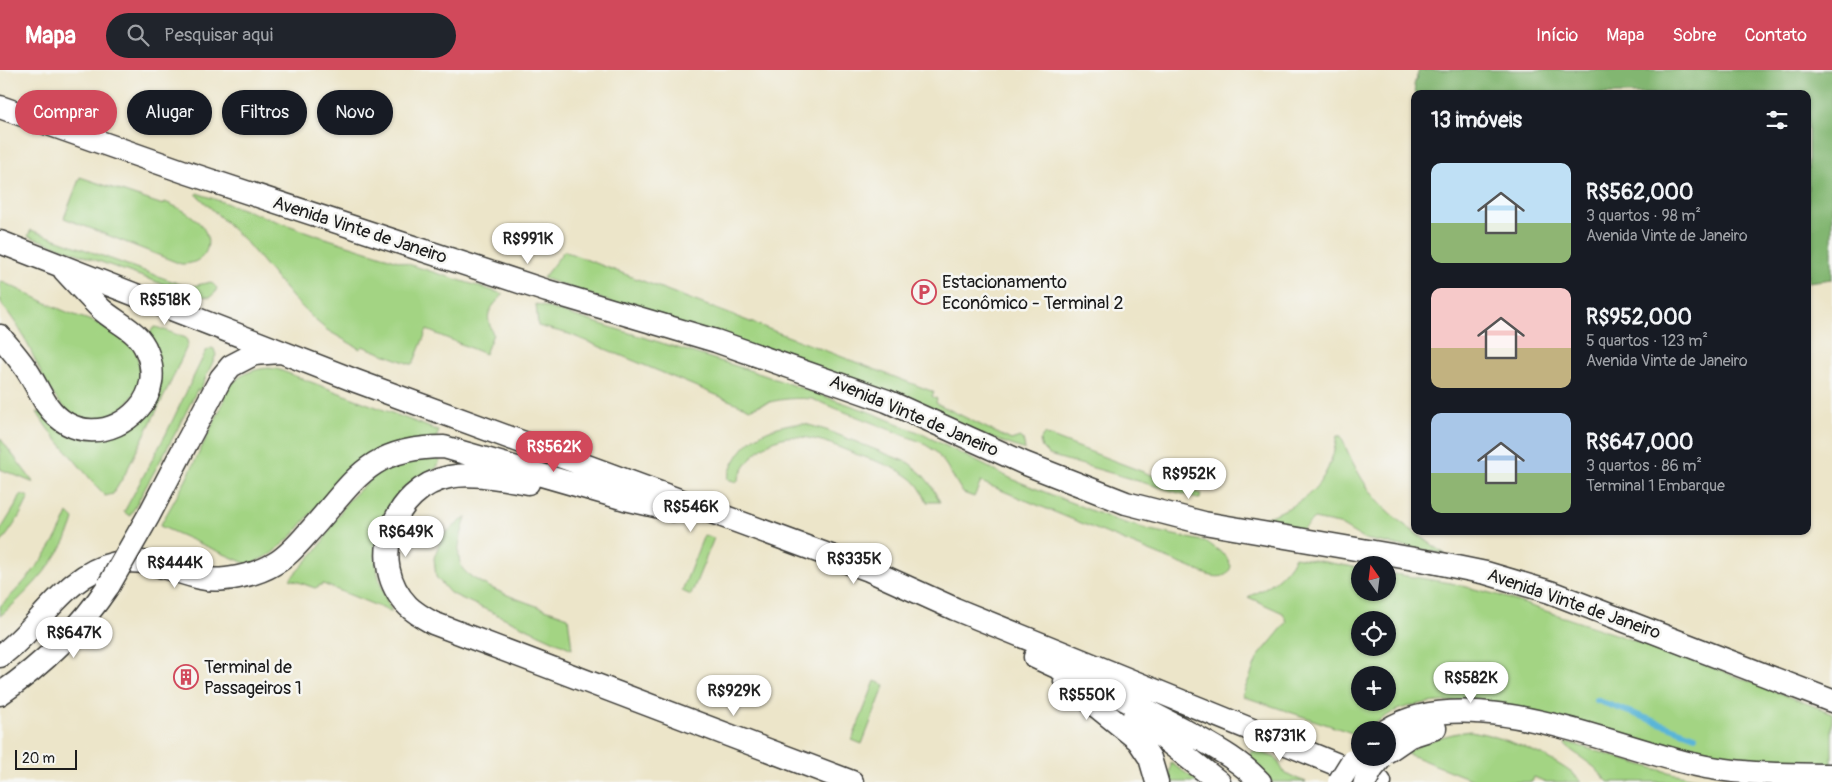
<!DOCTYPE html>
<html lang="pt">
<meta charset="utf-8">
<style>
body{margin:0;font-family:Pangolin,sans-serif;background:#20242c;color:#f1f3f6;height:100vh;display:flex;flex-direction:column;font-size:19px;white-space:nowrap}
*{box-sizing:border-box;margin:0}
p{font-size:16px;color:#9ea1a6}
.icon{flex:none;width:28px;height:28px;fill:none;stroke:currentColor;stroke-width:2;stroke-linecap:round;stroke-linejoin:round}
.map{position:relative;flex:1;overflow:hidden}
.panel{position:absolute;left:1411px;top:20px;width:400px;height:445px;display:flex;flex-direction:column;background:#171b24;border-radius:10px;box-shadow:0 1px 4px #0004}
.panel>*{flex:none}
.top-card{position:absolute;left:15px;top:20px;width:475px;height:45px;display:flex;gap:10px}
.needle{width:32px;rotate:346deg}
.buttons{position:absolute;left:1351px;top:486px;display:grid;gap:10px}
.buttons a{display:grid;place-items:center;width:45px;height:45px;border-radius:50%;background:#171b24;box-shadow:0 1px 4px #0004;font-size:25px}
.scale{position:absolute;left:15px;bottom:12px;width:62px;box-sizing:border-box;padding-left:5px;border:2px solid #1c1c1c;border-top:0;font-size:14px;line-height:18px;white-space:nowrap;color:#1c1c1c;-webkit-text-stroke:4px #f6f6f2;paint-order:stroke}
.price{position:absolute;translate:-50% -42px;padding:0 11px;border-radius:18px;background:#fff;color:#222;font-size:16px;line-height:32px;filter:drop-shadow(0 1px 2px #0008)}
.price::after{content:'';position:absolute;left:50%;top:30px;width:15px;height:11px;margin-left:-8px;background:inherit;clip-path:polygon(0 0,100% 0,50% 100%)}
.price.selected{background:#d1495b;color:#fff}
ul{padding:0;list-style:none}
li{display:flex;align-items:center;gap:15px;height:125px;padding:0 20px}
li span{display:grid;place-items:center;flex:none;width:140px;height:100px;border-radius:10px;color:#555}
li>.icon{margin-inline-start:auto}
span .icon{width:60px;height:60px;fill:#fffc;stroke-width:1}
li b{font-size:21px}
h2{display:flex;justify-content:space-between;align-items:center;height:60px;padding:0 20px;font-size:21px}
.pill{padding:0 18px;border-radius:22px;background:#171b24;box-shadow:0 1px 4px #0004;font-size:18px;line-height:45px}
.pill.selected{background:#d1495b;color:#fff}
header{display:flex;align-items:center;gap:30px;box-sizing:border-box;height:70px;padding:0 25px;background:#d1495b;color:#fff}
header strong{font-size:24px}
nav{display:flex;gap:28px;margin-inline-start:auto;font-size:18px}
.search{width:350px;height:45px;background:#20242c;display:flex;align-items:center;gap:12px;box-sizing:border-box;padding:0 18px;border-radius:28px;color:#9ea1a6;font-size:19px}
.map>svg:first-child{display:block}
.green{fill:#a3d483;stroke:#607850;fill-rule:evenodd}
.forest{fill:#82b671;stroke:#4f6946}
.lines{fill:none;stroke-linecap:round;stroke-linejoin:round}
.stream{stroke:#5ab5d7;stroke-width:6}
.minor-casing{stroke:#3b3a36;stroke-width:25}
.minor{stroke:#fff;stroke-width:22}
.minor-bridge-casing{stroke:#3b3a36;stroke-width:25;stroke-linecap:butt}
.minor-bridge{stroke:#fff;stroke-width:22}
.labels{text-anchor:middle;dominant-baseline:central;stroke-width:5;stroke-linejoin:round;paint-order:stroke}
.street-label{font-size:18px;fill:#1c1c1c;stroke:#f6f6f2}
.poi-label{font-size:18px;fill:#1c1c1c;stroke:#f6f6f2;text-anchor:start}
</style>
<header>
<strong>Mapa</strong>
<div class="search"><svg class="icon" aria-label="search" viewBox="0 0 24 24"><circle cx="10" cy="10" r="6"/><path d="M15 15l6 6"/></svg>Pesquisar aqui</div>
<nav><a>Início</a><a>Mapa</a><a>Sobre</a><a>Contato</a></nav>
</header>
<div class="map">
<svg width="1832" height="712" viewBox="0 0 1832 712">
<rect width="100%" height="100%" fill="#f6f6f2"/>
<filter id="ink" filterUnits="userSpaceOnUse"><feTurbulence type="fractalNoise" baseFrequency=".02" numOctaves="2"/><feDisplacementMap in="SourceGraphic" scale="10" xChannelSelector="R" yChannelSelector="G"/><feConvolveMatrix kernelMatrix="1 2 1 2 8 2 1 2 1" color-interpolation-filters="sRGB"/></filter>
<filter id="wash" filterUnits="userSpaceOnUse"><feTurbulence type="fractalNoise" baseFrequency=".0096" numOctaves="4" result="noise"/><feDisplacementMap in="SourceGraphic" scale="20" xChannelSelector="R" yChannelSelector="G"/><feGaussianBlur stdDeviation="1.12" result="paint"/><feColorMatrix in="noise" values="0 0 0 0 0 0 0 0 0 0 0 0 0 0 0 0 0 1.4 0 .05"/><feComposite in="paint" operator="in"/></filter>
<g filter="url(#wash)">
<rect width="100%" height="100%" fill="#ece5c9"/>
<path class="green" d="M80,107L163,135L165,132C179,138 191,143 201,155C216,174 205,195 181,194L64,148Z
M197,123L316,165L503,224C489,241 484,242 493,264L485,284L427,260L413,294H410L362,276L360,279L327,260L315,250L293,228L245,171L196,124Z
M31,160L188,217L211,212L217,218L215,223L210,227L196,226L28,166Z
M564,181L934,322L932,326L937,329L936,333L1011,370L1020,367L1023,369L1025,380L543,208Z
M0,211C21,220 41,231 62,240C82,249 112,255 128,270C133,275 137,283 138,290C150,332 97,368 64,337C47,321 38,295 28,275C23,264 17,255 10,245C7,241 3,237 1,233C0,228 0,217 0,211Z
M536,234L752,301L867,341L918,362L1012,409L1115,450L1150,460L1207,472L1226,486L1231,496C1228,508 1219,508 1208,505L981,412L974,427L963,423L946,395L935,381L921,372L812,329C790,327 770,330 750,339L569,264L538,256Z
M156,257L186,268L188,274L169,316L124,406L113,424L105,426L47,358L37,342L130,359L152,268L150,263L153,258Z
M212,278L214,279L216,285L200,320H197L177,360L130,446L124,442L166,364L206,281Z
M268,298L277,299L439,361L436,368L355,395L340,409L291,467L271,484L249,495L160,456L186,410L225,329L223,328C233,308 246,300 268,298Z
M790,354H805L826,360L909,393L922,404L931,415L940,432H927C923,423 918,413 909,407C893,395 871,390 853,383C840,378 826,371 813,369C804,367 795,366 786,367C762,372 746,390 737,412L727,409C738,376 756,361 790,354Z
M1044,364L1201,424L1200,429L1049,385L1042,378L1040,371Z
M1337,366H1341C1350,389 1362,412 1378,431C1396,452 1423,467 1445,484L1364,469L1339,454L1314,449L1302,460L1258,452V450C1304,435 1329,417 1337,366Z
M0,368L34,413L0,399Z
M434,388L440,389C439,392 439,394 437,397C434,401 417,408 411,412C401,419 394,428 388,438C366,473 376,508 392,542L323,514L315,518L290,509L320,476L346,433L378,402L413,389Z
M21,424L29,427C21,445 12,459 0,474V461L16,435Z
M68,443L74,449C65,484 28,523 0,546V536C28,511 54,478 68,443Z
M466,447C462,463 455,480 461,496C470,516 547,539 568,547L572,579L450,523L436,507L434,488L442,466Z
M704,465L714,468L691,525L682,521Z
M1295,487L1360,498V522H1388V503L1451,513L1498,525L1698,592L1832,643V695L1715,691L1481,632C1452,631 1425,630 1397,640C1388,644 1366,660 1360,660V663L1358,665L1242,626L1258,587L1287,552L1283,543L1248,527C1268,517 1284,508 1295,487ZM1360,550H1388V578H1360ZM1360,605H1388V632H1360Z
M875,611L885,615L862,674L852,670Z
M1470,661C1500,665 1561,689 1582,712H1546L1534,707L1532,712H1478L1405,683C1425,671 1447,664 1470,661Z
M1567,672C1618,687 1671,707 1724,712H1608L1594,697L1567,677L1565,675Z
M1257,681L1276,688L1285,704L1306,712H1272L1250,689L1249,685L1251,682Z
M1171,693L1199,712H1169Z"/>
<path class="forest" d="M1419,0H1832V209L1808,212V24H1416L1414,15Z"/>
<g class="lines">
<path class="stream" d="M1596,630L1695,666"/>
</g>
</g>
<g filter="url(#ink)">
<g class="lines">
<defs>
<path id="minor" d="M0,37L185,102L547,221L716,271L887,331L1024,393L1126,433L1204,453L1432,492L1486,503L1550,522L1832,631
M0,172L356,311L869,500L955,539L1380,712
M0,266C8,276 17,286 24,296C33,308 39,323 47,335C71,369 112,367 138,339C153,323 155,301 147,282C139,260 116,253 101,239C88,226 76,213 64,200
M187,372L221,308L231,296L254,284L280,282
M528,413C503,409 474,402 449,407C392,418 366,494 408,536C415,543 424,548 433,553L852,712
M0,586C41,557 64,504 116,493C147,486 172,502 201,508C221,513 256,505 274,494C287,487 297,475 307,464C354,413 366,377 444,377L625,429L673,440
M1035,587C1086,610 1135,634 1184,660C1210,675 1239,689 1260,712
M1065,611L1138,670L1150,688L1157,712
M0,624C44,594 79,560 109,515
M1134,645L1219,712
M1387,660C1465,610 1610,675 1692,694C1738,705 1785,704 1832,705
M1388,681L1410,666L1435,658"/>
</defs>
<use href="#minor" class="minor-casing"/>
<use href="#minor" class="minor"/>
<defs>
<path id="minor-bridge" d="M109,515L149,445L187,372
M1339,712L1352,691
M1365,712L1372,699L1381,688"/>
</defs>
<use href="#minor-bridge" class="minor-bridge-casing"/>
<use href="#minor-bridge" class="minor-bridge"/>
</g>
</g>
<defs>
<symbol id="parking-ring" viewBox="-11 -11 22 22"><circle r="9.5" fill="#f6f6f2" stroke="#d1495b" stroke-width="1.5"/><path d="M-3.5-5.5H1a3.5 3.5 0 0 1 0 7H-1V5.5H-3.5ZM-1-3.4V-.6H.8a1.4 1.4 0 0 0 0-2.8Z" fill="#d1495b"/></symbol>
<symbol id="building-ring" viewBox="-11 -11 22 22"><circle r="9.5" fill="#f6f6f2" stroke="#d1495b" stroke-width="1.5"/><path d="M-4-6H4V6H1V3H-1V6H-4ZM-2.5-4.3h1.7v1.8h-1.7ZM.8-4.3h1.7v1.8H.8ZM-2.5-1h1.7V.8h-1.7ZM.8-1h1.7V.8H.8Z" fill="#d1495b"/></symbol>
</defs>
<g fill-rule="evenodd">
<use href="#parking-ring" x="910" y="208" width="28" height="28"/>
<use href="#building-ring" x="172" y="593" width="28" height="28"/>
</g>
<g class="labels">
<g class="street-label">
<text transform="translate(360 160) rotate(18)">Avenida Vinte de Janeiro</text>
<text transform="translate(914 346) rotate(23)">Avenida Vinte de Janeiro</text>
<text transform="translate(1574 534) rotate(19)">Avenida Vinte de Janeiro</text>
</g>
<g class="poi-label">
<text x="942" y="212">Estacionamento<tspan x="942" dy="21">Econômico - Terminal 2</tspan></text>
<text x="204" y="597">Terminal de<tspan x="204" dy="21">Passageiros 1</tspan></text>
</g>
</g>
</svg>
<div class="buttons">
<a><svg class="needle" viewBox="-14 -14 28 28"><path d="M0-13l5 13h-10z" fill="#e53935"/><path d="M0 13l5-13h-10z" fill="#9ea1a6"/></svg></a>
<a><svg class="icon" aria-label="locate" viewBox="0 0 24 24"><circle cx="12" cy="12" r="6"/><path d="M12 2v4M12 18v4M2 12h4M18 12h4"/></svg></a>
<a>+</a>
<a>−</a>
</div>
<div class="scale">20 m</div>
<b class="price" style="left:528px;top:195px">R$991K</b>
<b class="price" style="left:165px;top:256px">R$518K</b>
<b class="price selected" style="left:554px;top:403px">R$562K</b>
<b class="price" style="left:1189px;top:430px">R$952K</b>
<b class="price" style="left:691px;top:463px">R$546K</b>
<b class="price" style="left:406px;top:488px">R$649K</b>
<b class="price" style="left:854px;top:515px">R$335K</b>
<b class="price" style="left:175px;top:519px">R$444K</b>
<b class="price" style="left:74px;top:589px">R$647K</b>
<b class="price" style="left:1471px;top:634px">R$582K</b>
<b class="price" style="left:734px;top:647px">R$929K</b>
<b class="price" style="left:1087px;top:651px">R$550K</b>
<b class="price" style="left:1280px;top:692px">R$731K</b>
<div class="top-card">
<a class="pill selected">Comprar</a>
<a class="pill">Alugar</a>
<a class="pill">Filtros</a>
<a class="pill">Novo</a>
</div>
<section class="panel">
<h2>13 imóveis<svg class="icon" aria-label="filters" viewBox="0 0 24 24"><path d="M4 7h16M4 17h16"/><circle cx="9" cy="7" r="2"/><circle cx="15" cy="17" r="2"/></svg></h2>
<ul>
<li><span style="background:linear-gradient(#bfe0f5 60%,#8fb573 0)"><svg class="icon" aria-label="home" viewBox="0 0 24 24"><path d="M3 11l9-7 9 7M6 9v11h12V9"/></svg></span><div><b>R$562,000</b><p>3 quartos · 98 m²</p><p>Avenida Vinte de Janeiro</p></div></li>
<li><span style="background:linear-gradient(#f6c9c9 60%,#c2b280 0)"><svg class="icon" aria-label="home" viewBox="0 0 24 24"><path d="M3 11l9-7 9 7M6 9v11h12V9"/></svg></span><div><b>R$952,000</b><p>5 quartos · 123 m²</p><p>Avenida Vinte de Janeiro</p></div></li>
<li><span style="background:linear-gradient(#a9c7e8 60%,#8fb573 0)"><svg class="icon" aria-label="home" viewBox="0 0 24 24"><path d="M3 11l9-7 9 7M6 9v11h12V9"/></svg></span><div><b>R$647,000</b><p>3 quartos · 86 m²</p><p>Terminal 1 Embarque</p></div></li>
</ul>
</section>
</div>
